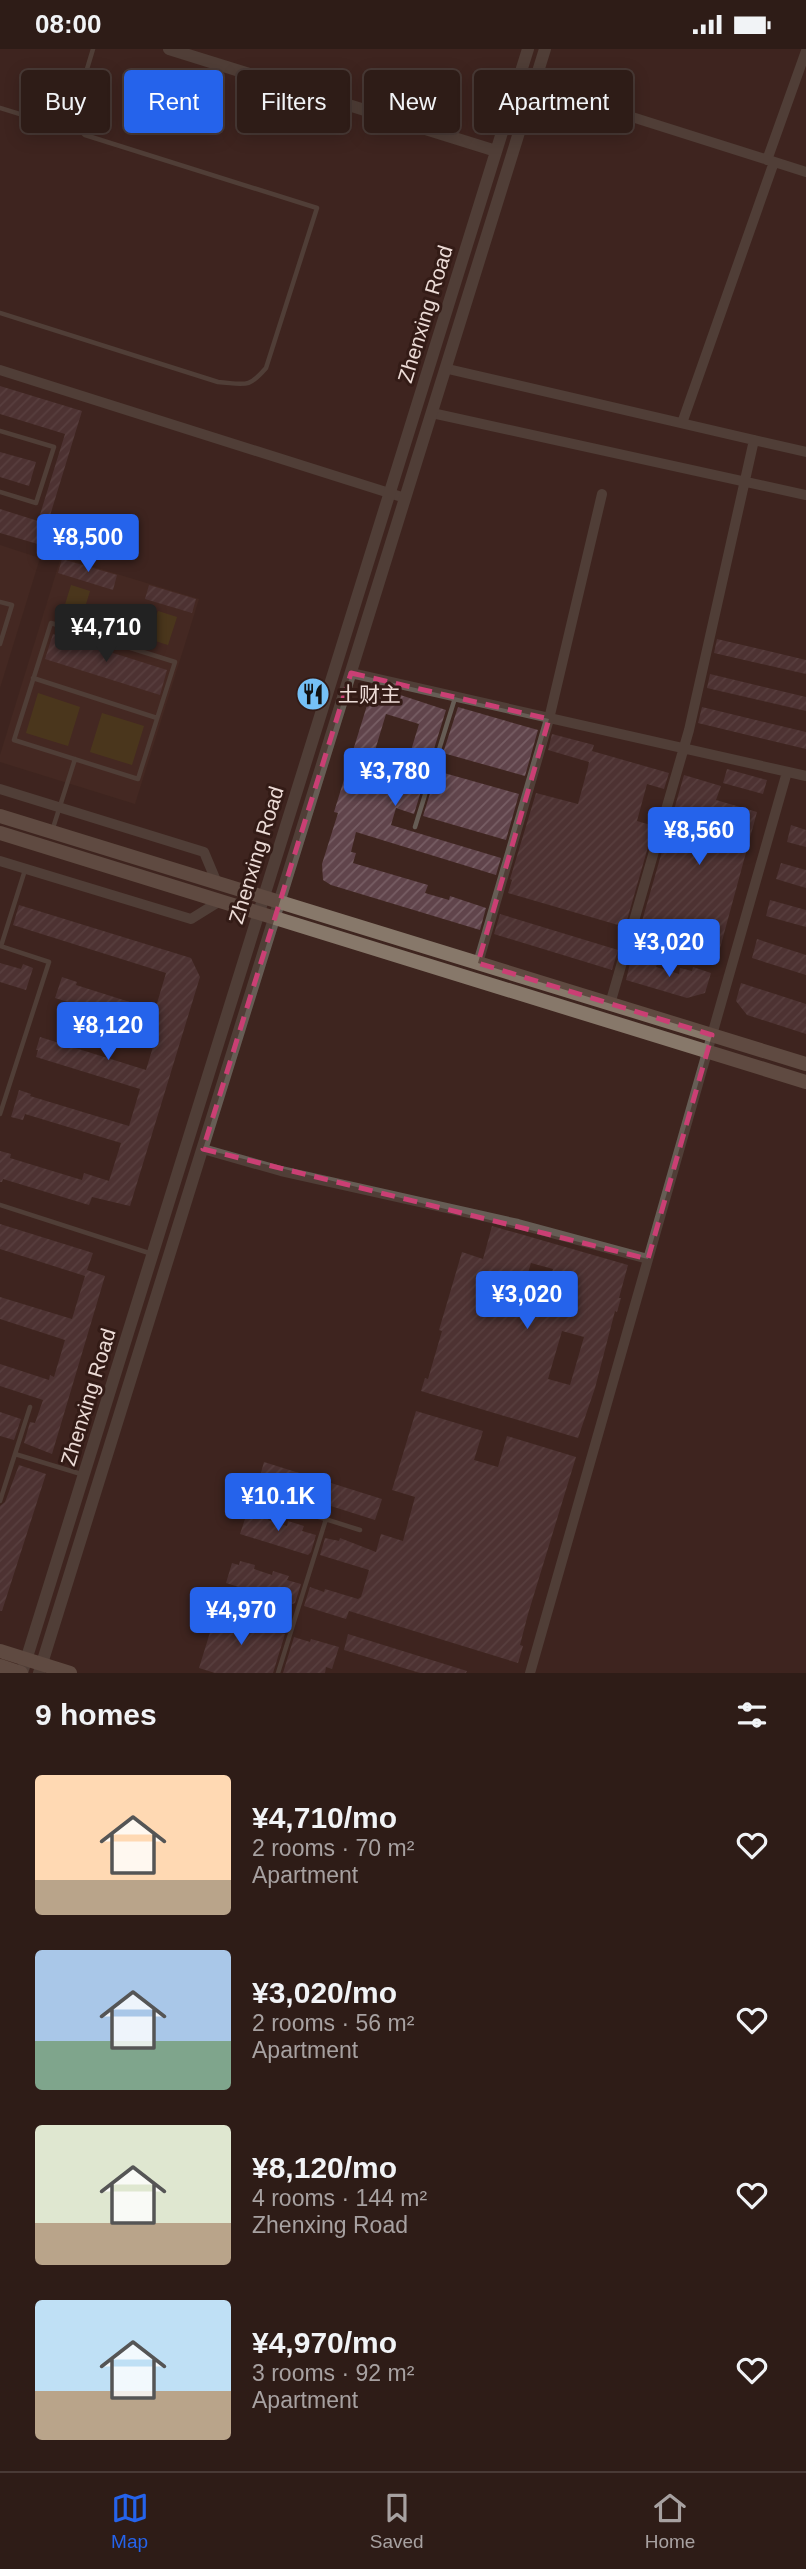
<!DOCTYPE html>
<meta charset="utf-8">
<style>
body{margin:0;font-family:Helvetica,"Noto Sans SC",sans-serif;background:#362520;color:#f1f3f6;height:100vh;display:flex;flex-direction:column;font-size:26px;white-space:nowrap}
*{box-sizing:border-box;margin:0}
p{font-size:23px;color:#a7a1a1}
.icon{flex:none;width:38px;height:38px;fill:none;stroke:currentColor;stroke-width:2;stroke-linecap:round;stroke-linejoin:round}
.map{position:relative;height:1624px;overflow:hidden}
.side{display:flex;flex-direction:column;background:#2e1c17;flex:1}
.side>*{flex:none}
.guide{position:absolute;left:21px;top:21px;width:765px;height:63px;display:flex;gap:14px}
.price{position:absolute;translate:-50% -60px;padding:0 16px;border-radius:7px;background:#2563eb;color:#fff;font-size:23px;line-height:46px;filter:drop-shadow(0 2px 4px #0008)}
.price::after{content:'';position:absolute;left:50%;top:42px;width:21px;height:16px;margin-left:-10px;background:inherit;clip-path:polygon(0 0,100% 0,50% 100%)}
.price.current{background:#222;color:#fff}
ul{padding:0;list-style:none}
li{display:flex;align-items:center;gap:21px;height:175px;padding:0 35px}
li span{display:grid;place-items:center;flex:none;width:196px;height:140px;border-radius:7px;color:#555}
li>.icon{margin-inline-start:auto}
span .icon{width:84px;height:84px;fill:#fffc;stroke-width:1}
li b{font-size:30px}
h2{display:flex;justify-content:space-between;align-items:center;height:84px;padding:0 35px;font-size:30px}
.tag{padding:0 24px;border-radius:7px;background:#2e1c17;box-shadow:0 4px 18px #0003,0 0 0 2px #493a36;font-size:24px;line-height:63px}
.tag.current{background:#2563eb;color:#fff}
.status{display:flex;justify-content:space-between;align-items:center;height:49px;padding:0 35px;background:#2e1c17;direction:ltr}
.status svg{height:19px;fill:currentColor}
.tabs{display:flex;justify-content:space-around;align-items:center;height:98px;border-top:2px solid #493a36;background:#2e1c17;font-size:19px;color:#a7a1a1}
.tabs a{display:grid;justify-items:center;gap:4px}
.tabs .current{color:#2563eb}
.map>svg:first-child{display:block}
.built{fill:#4c2d26}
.green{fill:#5a4d19}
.building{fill:url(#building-hatch);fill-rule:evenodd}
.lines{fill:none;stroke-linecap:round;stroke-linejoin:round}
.service{stroke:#665d55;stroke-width:4.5}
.minor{stroke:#665d55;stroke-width:10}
.tertiary{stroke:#665d55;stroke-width:12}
.secondary{stroke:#87786a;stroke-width:14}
.marked{fill:none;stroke:#ca3f74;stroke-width:5;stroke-dasharray:14 9;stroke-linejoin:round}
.labels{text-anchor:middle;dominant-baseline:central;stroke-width:6;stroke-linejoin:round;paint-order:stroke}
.street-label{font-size:21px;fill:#ecdbd6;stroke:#331b16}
.poi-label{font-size:21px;fill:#ecdbd6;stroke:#331b16;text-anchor:start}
</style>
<div class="status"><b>08:00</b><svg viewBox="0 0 49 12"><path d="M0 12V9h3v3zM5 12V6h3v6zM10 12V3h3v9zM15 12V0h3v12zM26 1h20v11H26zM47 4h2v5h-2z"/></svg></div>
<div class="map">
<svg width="806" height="1624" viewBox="0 0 806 1624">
<defs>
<pattern id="building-hatch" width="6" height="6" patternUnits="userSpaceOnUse" patternTransform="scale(1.75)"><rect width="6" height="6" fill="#60444b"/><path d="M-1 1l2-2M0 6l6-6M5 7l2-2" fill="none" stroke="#775e64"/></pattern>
</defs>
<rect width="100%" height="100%" fill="#3e251f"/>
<path class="built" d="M0,496L40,509L0,639Z
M61,508L199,550L135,755L0,713V706Z"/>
<path class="green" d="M71,536L90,542L82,568L63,562Z
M158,562L177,568L168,596L149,590Z
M38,644L80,658L68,697L26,684Z
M102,664L144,677L132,716L90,703Z"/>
<path class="building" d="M0,337L82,362L41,496L0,484V460L38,472L65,385L0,365Z
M0,403L36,413L29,437L0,428Z
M62,510L117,526L113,541L58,524Z
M149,536L196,550L192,564L145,550Z
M53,585L167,621L160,646L45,610Z
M717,590L806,611V625L714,604Z
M710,625L806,648V662L707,639Z
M373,637L446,661L414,765L396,759L391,776L501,809L496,826L356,783L351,803L356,804L353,814L428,836L425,844L449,851L450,847L486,859L480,881L331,836L323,831L322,815L338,764L334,763ZM386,665L419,675L406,718L373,708Z
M458,658L538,681L525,727L443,704Z
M702,658L806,683V700L698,674Z
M552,685L594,696L592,702L669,724L664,740L647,735L637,772L654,777L625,878L508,844L512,831L510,830L536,744L578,755L588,718L589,713L548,701Z
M727,720L767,731L763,745L723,734Z
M437,722L519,745L506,791L423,767Z
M684,726L721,737L716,751L757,763L719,903L640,879Z
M791,776L806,781V798L787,793Z
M781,814L806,821V839L776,830Z
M770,851L806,861V878L766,867Z
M19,856L191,909L200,928L130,1157L92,1148L89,1156L3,1130L2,1133H0V1102L11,1105L10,1109L82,1131L84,1124L109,1132L121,1094L25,1065L23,1071L11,1068L19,1041L31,1045L30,1047L129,1077L140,1040L36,1008L38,1001H36L40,988L146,1021L158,981L55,949L62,928L77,933L76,936L155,961L166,924L13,876Z
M500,865L618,901L612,921L494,885Z
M757,890L806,906V926L752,909Z
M631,910L657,915L656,918L679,925L680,919L692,922L693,918L711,924L705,944L687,949L626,931Z
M0,914L21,920L23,915L33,919L26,941L0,933Z
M741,934L806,955V985L747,966L736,952Z
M0,1175L93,1204L87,1221L105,1227L52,1405L24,1394L30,1373L35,1374L43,1351L0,1337V1315L49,1331L50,1326L54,1328L65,1291L0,1270V1248L72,1270L85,1227L0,1200Z
M492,1177L628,1216L619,1249H621L617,1263L615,1262L595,1339L578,1389L421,1342L425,1329L428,1330L442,1282L439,1281L462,1203L483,1210ZM531,1214L553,1220L541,1259L519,1253ZM562,1282L584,1288L570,1336L548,1330Z
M416,1362L483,1382L474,1411L498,1418L507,1387L576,1408L528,1565L520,1596L523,1597L518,1614L349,1562L346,1570L304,1557L310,1538L324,1543L325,1540L358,1550L361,1548L369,1521L320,1506L325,1489L339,1492L340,1489L376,1503L381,1485L403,1492L415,1448L392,1441Z
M0,1363L21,1370L14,1391L0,1387Z
M264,1413L382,1450L375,1471L258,1434Z
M19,1416L46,1425L2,1562H0V1457L5,1453Z
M255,1463L269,1467L268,1471L287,1477L288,1472L304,1477L302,1482L316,1486L311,1503L308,1506L240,1485L247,1464L254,1466Z
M240,1512L255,1516L254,1520L272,1526L273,1522L289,1527L287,1531L301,1535L295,1554L293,1555L226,1534L232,1514L239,1516Z
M224,1562L239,1567L238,1571L256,1576L257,1572L273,1577L271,1581L285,1585L273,1624H215L199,1619L216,1564L223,1566Z
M348,1585L467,1622L466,1624H420L344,1601Z
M294,1588L310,1593L311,1590L339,1598L332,1620L326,1618L325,1624H283Z"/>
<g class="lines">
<path class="service" d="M0,59L52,75L71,73L85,86L317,159L266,319C248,340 245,335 218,333L0,264
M71,73L93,0
M0,382L54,398L36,454L0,443
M0,553L12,556L0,595
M51,574L175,613L138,730L14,691Z
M33,629L157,669
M415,778L455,649
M53,779L75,710
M0,897L49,913L0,1065
M1,897L25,821
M0,1156L152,1205
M15,1405L81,1425
M265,1451L360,1481
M0,1452L30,1358
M278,1624L326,1470"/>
<path class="minor" d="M534,37L806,123
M767,111L806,2
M448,320L806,403
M0,321L405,449
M432,364L806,446
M682,374L774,113
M351,624L806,727
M0,740L204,803L217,834
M0,812L191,870L220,852
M478,914L549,670L602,445
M610,955L689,681L754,391
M203,1100L281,1122L518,1175L648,1210
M530,1624L787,723"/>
<path class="tertiary" d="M169,0L496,102
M22,1624L528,0
M39,1624L545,0"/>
<path class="secondary" d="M0,767L806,1015
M0,784L806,1033
M0,1602L70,1624
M0,1617L21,1624"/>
</g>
<path d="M0 0H806V1624H0ZM351,624L549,670L478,914L712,986L648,1210L203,1100Z" fill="#3e251f" fill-opacity=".55" fill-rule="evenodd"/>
<path class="marked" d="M351,624L549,670L478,914L712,986L648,1210L203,1100Z"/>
<defs>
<symbol id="restaurant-disc" viewBox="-11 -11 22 22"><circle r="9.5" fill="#75c0f6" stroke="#331b16"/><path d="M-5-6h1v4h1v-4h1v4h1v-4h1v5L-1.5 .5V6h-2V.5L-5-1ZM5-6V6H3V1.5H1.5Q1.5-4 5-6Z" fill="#111"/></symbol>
</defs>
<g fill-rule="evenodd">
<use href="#restaurant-disc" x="294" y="626" width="38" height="38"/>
</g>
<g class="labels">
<g class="street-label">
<text transform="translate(425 265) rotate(-73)">Zhenxing Road</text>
<text transform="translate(256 806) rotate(-73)">Zhenxing Road</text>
<text transform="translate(88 1348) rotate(-73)">Zhenxing Road</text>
</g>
<g class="poi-label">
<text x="338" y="645">土财主</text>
</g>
</g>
</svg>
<b class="price" style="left:88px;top:525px">¥8,500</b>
<b class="price current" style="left:106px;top:615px">¥4,710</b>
<b class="price" style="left:395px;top:759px">¥3,780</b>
<b class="price" style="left:699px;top:818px">¥8,560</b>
<b class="price" style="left:669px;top:930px">¥3,020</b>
<b class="price" style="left:108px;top:1013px">¥8,120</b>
<b class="price" style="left:527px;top:1282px">¥3,020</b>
<b class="price" style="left:278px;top:1484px">¥10.1K</b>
<b class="price" style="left:241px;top:1598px">¥4,970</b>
<div class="guide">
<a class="tag">Buy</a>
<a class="tag current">Rent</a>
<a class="tag">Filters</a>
<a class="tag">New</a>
<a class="tag">Apartment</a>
</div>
</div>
<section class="side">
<h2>9 homes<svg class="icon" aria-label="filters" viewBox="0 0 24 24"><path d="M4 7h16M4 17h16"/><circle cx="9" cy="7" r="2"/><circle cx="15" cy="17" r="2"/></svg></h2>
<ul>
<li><span style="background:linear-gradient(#ffd9b3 75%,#b9a48a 0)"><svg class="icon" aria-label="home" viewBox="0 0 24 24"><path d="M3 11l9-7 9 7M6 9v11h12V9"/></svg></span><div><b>¥4,710/mo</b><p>2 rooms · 70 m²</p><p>Apartment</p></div><svg class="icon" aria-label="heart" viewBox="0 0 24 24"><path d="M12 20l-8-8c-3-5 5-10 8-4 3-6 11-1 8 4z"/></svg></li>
<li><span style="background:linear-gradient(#a9c7e8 65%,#7fa58c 0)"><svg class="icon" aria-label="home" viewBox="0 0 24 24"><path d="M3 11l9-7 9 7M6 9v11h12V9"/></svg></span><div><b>¥3,020/mo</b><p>2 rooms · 56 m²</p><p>Apartment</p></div><svg class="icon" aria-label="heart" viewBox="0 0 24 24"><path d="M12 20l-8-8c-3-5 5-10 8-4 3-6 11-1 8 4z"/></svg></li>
<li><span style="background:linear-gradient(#dfe7d0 70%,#b9a48a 0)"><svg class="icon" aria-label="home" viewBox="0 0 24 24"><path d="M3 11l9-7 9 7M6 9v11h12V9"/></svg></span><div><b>¥8,120/mo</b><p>4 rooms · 144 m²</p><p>Zhenxing Road</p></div><svg class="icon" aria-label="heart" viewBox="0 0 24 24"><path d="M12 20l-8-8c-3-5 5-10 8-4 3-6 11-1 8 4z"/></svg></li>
<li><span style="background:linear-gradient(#bfe0f5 65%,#b9a48a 0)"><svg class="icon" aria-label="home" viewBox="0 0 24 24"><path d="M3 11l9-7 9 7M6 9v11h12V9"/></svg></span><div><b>¥4,970/mo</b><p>3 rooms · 92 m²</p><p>Apartment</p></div><svg class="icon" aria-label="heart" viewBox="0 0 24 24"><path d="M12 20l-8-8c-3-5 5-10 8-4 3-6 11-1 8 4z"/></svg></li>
</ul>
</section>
<nav class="tabs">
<a class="current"><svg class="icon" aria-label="map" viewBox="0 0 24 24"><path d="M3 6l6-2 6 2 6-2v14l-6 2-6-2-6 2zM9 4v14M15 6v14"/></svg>Map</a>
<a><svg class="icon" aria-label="saved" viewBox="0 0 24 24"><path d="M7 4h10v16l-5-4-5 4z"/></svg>Saved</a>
<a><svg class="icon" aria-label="home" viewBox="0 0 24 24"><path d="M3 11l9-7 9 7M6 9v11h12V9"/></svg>Home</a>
</nav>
